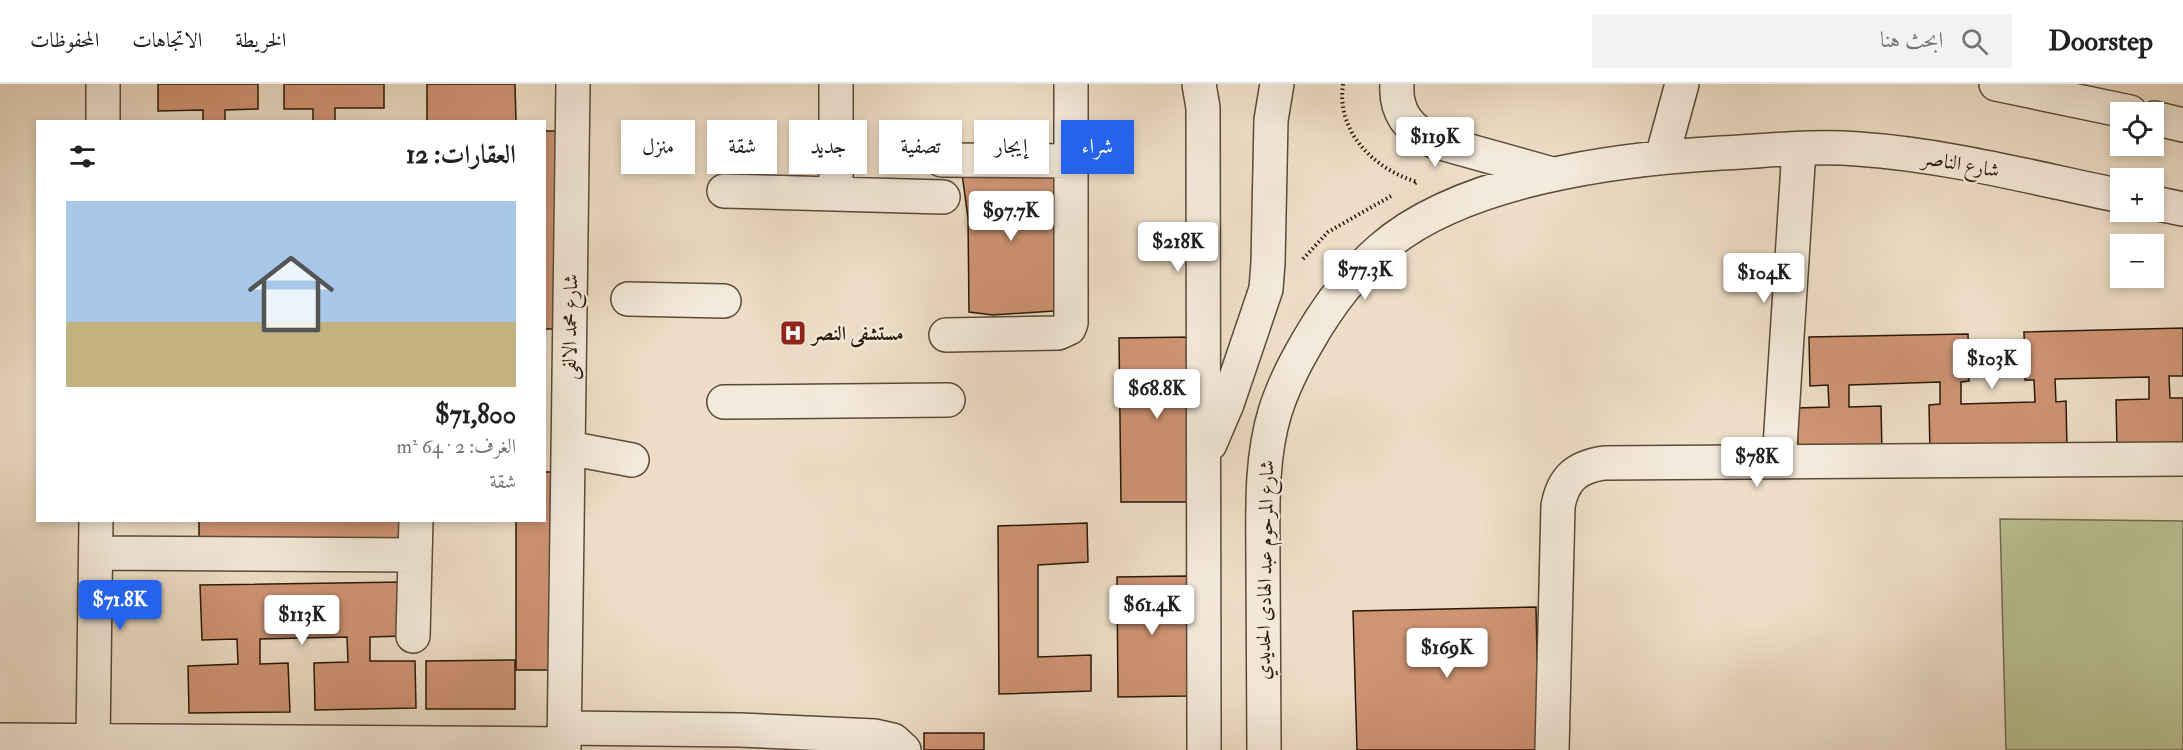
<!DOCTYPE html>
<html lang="ar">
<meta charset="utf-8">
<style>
body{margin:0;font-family:"IM FELL Double Pica",Amiri,serif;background:#f2f2f2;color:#222;direction:rtl;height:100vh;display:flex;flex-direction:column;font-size:22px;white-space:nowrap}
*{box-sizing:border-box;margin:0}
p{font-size:20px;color:#767676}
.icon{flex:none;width:33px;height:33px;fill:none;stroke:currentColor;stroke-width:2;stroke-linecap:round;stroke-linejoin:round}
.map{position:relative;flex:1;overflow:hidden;direction:ltr}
.side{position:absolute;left:36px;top:36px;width:510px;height:402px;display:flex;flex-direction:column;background:#fff;border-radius:0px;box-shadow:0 3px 9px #0003;direction:rtl}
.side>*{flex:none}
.guide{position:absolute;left:564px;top:36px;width:570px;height:54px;direction:rtl;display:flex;gap:12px}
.buttons{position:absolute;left:2110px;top:18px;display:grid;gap:12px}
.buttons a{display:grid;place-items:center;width:54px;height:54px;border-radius:0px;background:#fff;box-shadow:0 3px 9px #0003;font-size:30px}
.price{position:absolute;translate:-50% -51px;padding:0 14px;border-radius:6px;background:#fff;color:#222;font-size:20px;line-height:39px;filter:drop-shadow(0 2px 3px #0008)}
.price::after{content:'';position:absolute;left:50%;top:36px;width:18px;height:14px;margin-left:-9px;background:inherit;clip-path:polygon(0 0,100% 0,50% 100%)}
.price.current{background:#2563eb;color:#fff}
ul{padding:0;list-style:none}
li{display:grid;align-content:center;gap:12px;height:318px;padding:0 30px}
li span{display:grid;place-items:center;height:186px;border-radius:0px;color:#555}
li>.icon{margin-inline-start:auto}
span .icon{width:108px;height:108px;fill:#fffc;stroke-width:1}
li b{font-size:26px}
h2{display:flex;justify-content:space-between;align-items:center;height:72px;padding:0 30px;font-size:26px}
.pill{padding:0 21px;border-radius:0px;background:#fff;box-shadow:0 3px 9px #0003;font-size:21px;line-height:54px}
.pill.current{background:#2563eb;color:#fff}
header{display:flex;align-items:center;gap:36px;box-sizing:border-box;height:84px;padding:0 30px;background:#fff;border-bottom:2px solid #e0e0e0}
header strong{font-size:28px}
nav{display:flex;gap:33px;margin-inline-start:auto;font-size:21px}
.search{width:420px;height:54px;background:#f2f2f2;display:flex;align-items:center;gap:15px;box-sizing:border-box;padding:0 21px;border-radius:0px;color:#767676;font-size:22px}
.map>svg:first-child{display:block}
.green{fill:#bac194;stroke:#726d4e;stroke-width:1.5}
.building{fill:#cf9474;stroke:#291908;stroke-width:1.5}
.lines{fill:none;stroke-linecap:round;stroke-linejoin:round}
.minor-casing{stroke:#5a4a38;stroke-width:36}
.path{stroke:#291908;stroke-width:4;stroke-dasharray:1.5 3;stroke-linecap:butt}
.minor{stroke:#f4eadb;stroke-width:33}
.labels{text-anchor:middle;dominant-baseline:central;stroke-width:4.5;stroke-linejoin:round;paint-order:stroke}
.street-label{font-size:20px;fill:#291908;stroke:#f4eadb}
.poi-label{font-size:20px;font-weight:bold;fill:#291908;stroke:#f4eadb;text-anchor:start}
</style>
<header>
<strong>Doorstep</strong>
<div class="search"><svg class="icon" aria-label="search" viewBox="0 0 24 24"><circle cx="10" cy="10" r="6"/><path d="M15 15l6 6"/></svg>ابحث هنا</div>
<nav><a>الخريطة</a><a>الاتجاهات</a><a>المحفوظات</a></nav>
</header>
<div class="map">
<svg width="2183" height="666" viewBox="0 0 2183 666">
<rect width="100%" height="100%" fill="#eedec7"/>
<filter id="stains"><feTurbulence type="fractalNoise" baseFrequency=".00333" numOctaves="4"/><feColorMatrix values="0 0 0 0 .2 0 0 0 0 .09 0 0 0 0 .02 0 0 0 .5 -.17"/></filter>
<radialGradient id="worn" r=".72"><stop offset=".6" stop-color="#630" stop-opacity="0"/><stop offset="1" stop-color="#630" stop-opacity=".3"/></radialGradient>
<path class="green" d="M2000,435L2183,437V666H2006Z"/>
<path class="building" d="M158,0H258V25L225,26V38H203V26L158,27Z
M284,0H384V24H335V38H313V25H284Z
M427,0H515L516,38H427Z
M544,47H567L566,245H544Z
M1057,89L1054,227L993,231L969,228L968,134L962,90Z
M2183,244V292H2169L2170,314H2183V362L2117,364L2116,316L2149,315V293L2055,295L2056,318L2066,317L2067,365L1930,369L1929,321L1940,320V298L1849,301V323L1881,322L1882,370L1798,372L1797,324L1829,323L1828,301L1810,302L1809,253L1968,250L1969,297L1961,298V320L2035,318L2034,296H2025L2024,248Z
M1193,253L1194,418H1121L1119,254Z
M544,388H564L563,586H516V436H544Z
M199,436H402V465L199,467Z
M1087,439L1088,478L1038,481V573L1091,571V607L999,610L998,442Z
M1187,492L1188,612L1118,613L1117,493Z
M403,498L404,552L370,553V577H415L416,624L315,626L314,579L348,578L347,553L260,555V580L288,579L290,628L189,629L188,582L238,580L237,555L202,556L200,501Z
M1536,523L1539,666H1357L1353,527Z
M515,576V625H426V577Z
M924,649H984V666H924Z"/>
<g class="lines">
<defs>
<path id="minor" d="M836,0V110
M1199,0L1203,24L1204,666
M1397,0C1395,28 1409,46 1434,57L1552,90
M1996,0L2130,28
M2154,34L2183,41
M103,38V0
M1662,73L1682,0
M942,76L1071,77
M724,107L943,113
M2154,119L2183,125
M628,215L724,217
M946,251L1058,249L1069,244L1071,239V0
M724,318L948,316
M1210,360L1227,320L1266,205L1268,179L1271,36L1277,0
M568,364L632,376
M1779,378L1799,65
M96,469L415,471
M413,552L416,436
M565,644L740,646L875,652L893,656L904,666
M0,656L564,660
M93,657L96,436
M564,666L573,0
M1264,666C1264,605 1263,544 1263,483C1263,432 1260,377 1275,328C1283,302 1295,279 1308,257C1328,222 1351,191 1381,165C1461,95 1617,75 1721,69C1766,67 1813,61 1858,65C1947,71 2034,94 2121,112
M1552,666L1558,422C1563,395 1576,383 1604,379L2183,375"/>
</defs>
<use href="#minor" class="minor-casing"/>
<path class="path" d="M1343,0C1336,48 1374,85 1417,98L1414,100
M1303,175L1328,148L1391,112"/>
<use href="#minor" class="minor"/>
</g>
<defs>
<symbol id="hospital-square" viewBox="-11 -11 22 22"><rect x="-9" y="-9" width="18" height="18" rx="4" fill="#8f2418" stroke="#f4eadb"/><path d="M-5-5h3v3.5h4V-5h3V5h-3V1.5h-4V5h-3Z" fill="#fff"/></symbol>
</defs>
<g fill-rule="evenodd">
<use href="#hospital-square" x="778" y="234" width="30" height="30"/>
</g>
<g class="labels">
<g class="street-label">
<text transform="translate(1961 80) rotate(10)">شارع الناصر</text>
<text transform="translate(570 243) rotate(-89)">شارع محمد الالفى</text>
<text transform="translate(1265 486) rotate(-89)">شارع المرحوم عبد الهادى الحديدي</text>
</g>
<g class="poi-label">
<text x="812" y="249">مستشفى النصر</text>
</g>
</g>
<rect width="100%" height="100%" filter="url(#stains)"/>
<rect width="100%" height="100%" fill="url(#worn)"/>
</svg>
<div class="buttons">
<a><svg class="icon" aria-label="locate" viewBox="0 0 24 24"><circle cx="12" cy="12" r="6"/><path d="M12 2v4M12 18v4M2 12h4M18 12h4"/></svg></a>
<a>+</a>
<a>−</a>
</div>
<b class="price" style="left:1435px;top:84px">$119K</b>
<b class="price" style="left:1011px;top:158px">$97.7K</b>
<b class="price" style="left:1178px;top:189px">$218K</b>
<b class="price" style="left:1365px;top:217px">$77.3K</b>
<b class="price" style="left:1764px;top:220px">$104K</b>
<b class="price" style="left:1992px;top:306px">$103K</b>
<b class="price" style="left:1157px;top:336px">$68.8K</b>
<b class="price" style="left:1757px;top:404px">$78K</b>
<b class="price current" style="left:120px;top:547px">$71.8K</b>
<b class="price" style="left:1152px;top:552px">$61.4K</b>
<b class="price" style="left:302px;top:562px">$113K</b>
<b class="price" style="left:1447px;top:595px">$169K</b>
<div class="guide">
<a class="pill current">شراء</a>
<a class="pill">إيجار</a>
<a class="pill">تصفية</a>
<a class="pill">جديد</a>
<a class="pill">شقة</a>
<a class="pill">منزل</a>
</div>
<section class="side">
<h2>العقارات: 12<svg class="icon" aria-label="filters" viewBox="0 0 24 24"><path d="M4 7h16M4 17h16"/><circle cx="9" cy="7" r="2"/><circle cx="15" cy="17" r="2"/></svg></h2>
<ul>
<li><span style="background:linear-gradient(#a9c7e8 65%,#c2b280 0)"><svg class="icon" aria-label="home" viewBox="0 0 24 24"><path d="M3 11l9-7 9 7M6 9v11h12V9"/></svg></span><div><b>$71,800</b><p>الغرف: 2 · 64 m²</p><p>شقة</p></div></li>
</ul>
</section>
</div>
